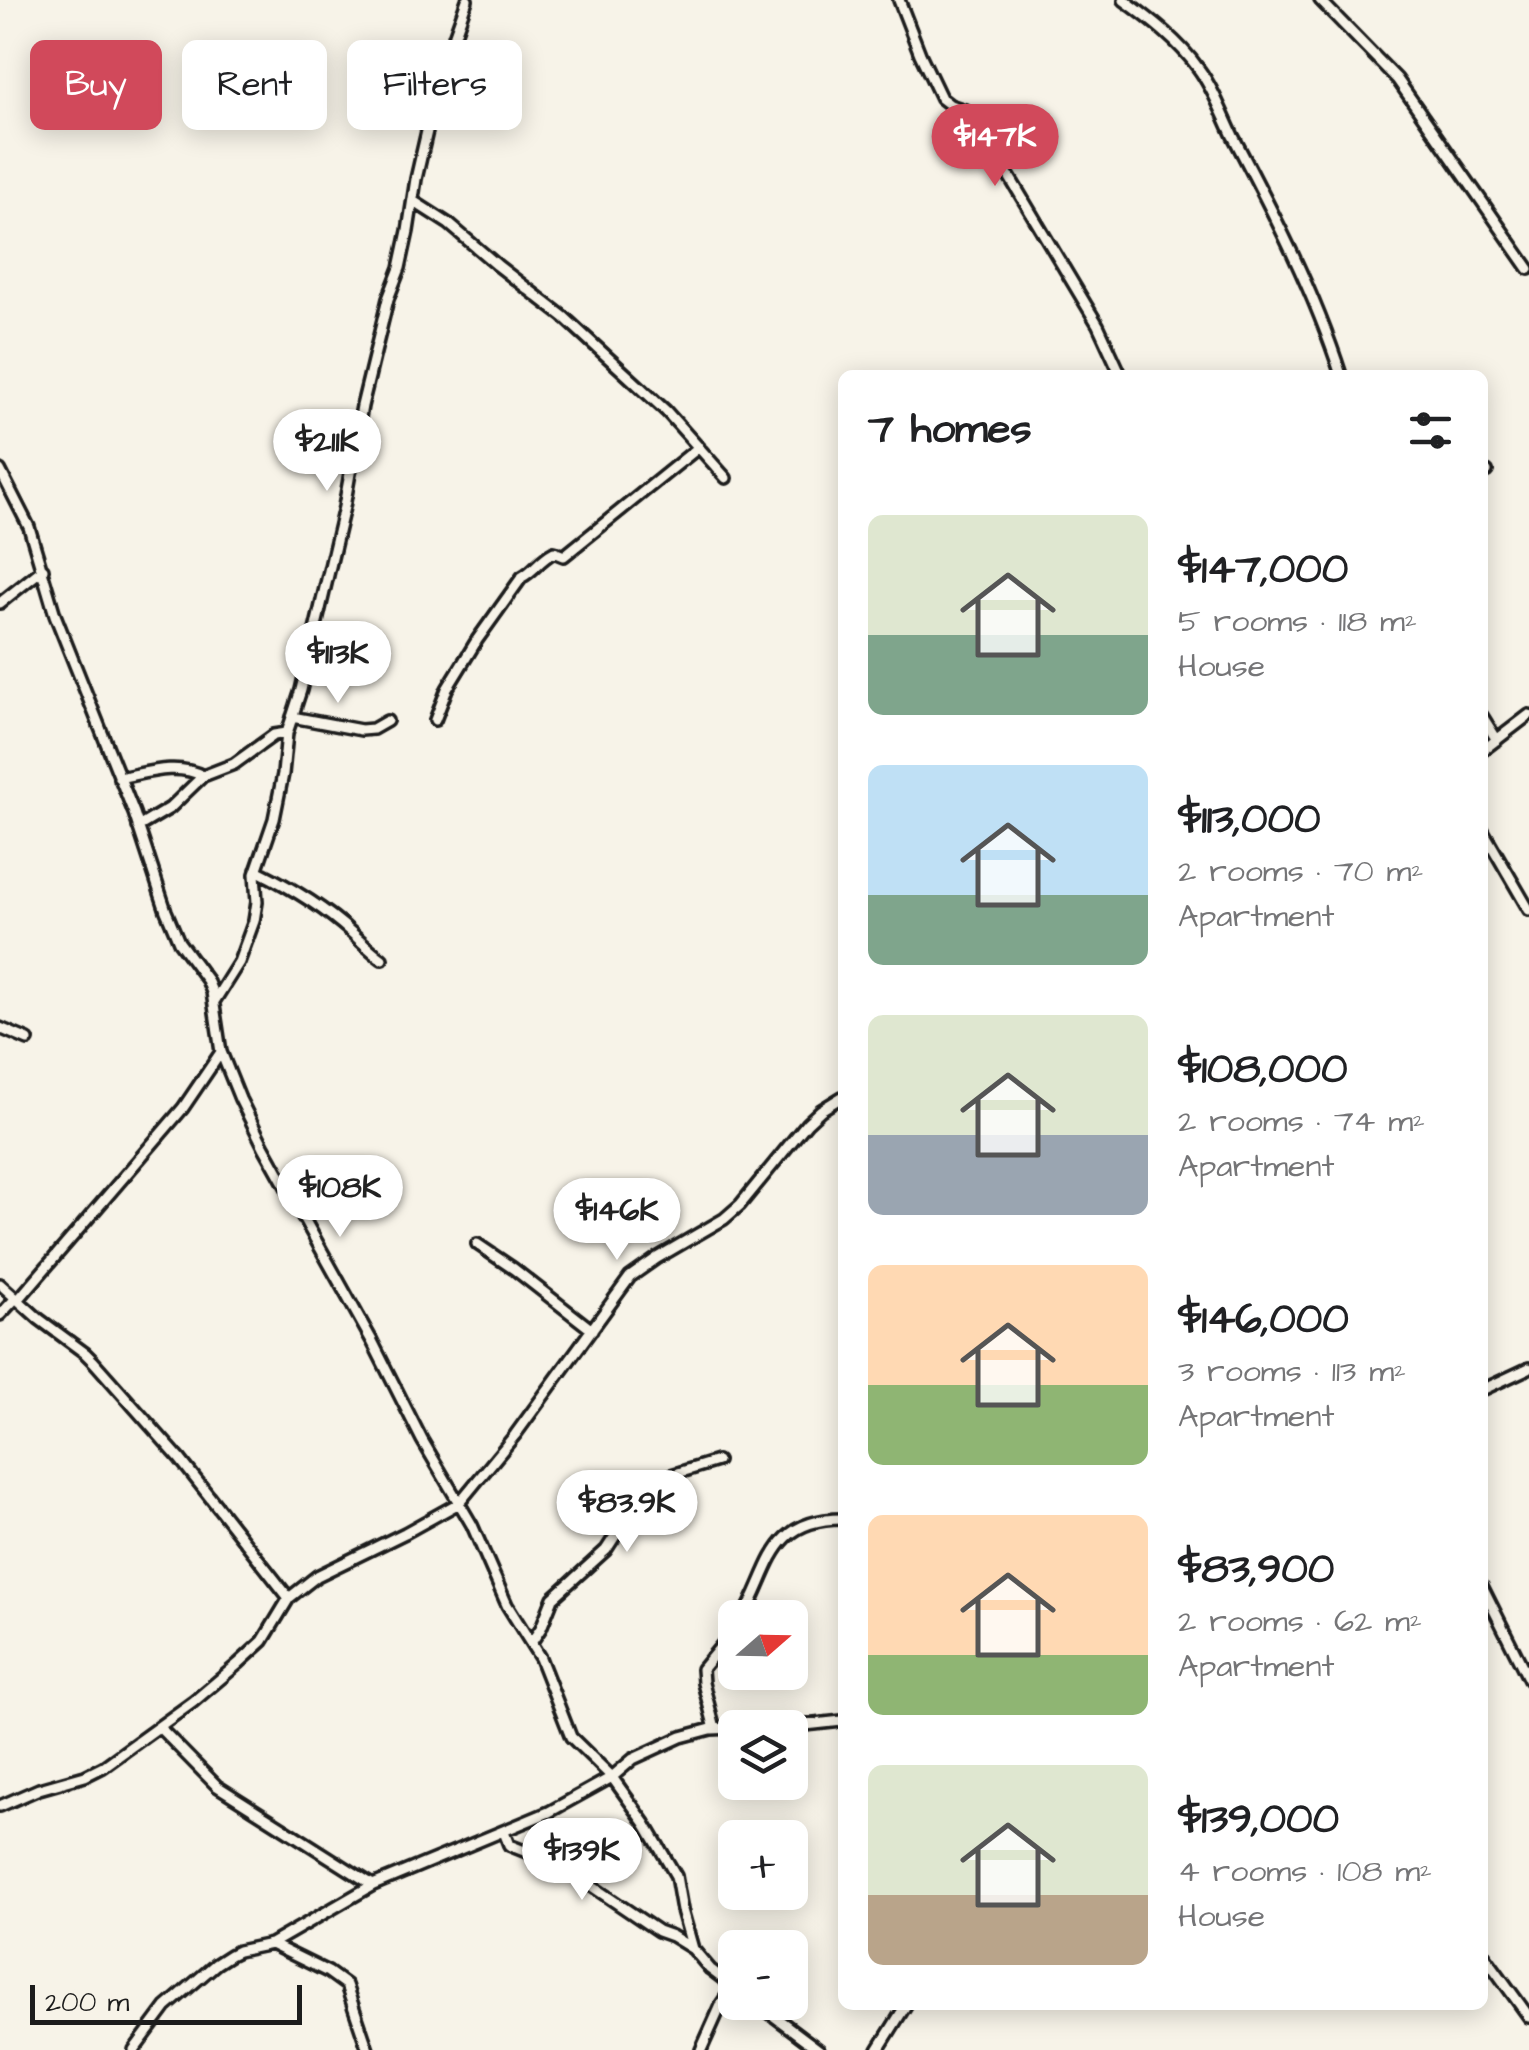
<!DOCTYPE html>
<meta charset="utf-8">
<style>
body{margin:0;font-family:"Architects Daughter",sans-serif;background:#f2f2f2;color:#202124;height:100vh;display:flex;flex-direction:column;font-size:38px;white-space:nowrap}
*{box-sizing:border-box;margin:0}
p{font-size:32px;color:#757577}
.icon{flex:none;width:55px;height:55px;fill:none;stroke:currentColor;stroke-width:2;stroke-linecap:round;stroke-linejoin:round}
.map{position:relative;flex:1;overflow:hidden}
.drawer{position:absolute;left:838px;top:370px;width:650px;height:1640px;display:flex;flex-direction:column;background:#fff;border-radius:15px;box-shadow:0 5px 25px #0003}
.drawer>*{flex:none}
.banner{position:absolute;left:30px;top:40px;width:658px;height:90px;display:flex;gap:20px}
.needle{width:65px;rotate:70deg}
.fabs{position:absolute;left:718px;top:1600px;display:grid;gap:20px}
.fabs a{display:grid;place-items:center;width:90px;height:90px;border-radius:15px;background:#fff;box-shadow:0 5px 25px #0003;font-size:50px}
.scale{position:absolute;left:30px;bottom:25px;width:272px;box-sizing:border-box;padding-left:10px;border:5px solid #1c1c1c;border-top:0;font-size:28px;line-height:35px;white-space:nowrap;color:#1c1c1c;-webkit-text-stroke:8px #f7f3e8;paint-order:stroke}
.price{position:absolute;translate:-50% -85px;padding:0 22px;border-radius:35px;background:#fff;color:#222;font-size:32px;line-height:65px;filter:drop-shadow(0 2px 5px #0008)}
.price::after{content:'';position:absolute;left:50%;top:60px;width:30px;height:22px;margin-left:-15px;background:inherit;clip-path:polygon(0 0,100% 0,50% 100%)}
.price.selected{background:#d1495b;color:#fff}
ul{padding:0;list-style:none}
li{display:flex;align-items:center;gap:30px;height:250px;padding:0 30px}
li span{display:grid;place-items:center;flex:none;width:280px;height:200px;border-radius:15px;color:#555}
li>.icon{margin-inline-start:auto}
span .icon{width:120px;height:120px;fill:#fffc;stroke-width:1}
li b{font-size:42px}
h2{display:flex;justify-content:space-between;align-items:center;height:120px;padding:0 30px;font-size:42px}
.pill{padding:0 35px;border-radius:15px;background:#fff;box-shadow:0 5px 25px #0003;font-size:35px;line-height:90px}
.pill.selected{background:#d1495b;color:#fff}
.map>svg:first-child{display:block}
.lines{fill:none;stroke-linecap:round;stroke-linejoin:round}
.minor-casing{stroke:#1c1c1c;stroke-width:16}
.minor{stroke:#f7f3e8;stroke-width:9}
</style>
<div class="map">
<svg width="1529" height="2050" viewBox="0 0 1529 2050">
<rect width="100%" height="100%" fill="#f7f3e8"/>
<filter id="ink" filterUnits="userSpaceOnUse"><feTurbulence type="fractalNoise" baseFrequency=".01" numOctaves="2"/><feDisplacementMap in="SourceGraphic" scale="20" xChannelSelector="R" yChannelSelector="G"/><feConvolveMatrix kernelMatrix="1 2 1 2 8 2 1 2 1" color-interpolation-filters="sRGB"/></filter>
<g filter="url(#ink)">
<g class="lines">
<defs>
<path id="minor" d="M899,0L920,54L941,98L950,105L965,110L997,156L1098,325L1121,375
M1124,0C1150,19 1179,41 1198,68C1213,88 1222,113 1233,136C1274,214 1314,291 1341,375
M1320,0L1397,79L1529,269
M413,201L449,224L497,265L564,317L666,411L726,478
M0,470L29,527L55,615L134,813L166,911L179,942L207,980L212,992L221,1052L240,1099L264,1147L372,1341L422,1440L472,1525L507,1605L540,1658L571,1737L612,1777L645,1823L676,1876L682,1910L693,1949L710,1969L735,1988
M1482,470L1487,471
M0,603L43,569
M1482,716L1497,740
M292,717L361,730L373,729L387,721
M435,720L447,689L477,640L522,577C534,571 539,560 554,552L564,556L699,447
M1482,751L1529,715
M119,778C146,773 177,762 203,776
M138,827L170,808L203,776L234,764L274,735L287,733
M1482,829L1529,910
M256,870C290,887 324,907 352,933C362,942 371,951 382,959
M215,1000L239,962L254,921L257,902L255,874L274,819L283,774L287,733L301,690L344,507L362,406L388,299L400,268L408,231L416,179L439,79L467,0
M0,1028L28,1040
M477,1244L514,1269L592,1330
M0,1284L39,1319L85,1353L94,1362L180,1459L289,1598
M18,1300L183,1108L221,1052
M0,1315L16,1298
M1482,1390L1529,1368
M1482,1586L1529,1680
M743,1618C772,1569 769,1519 842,1519
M531,1643L541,1628L553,1598L606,1550L645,1490L665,1477L717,1461
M159,1727L217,1786L373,1885
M778,1728L842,1721
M715,1729L703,1683L702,1669L735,1629
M0,1806L39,1789L85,1776L103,1767L193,1702L238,1664L263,1641L289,1598L317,1576L405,1533L459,1503L515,1435L630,1277L657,1258L724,1219L740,1205L807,1123L821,1110L842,1097
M504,1832L509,1845L562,1866L658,1931L672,1936L693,1949
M271,1944L328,1972L346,1985L368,2050
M1482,1952L1529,2017
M755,2002L819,2050
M134,2050L166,2007L216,1964L230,1955L238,1951L271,1944L373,1885L549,1812L612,1777L633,1759L681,1737L711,1729L735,1728
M701,2050L722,2003L733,1987
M878,2050L906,2005"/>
</defs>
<use href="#minor" class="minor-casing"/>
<use href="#minor" class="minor"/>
</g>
</g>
</svg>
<div class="fabs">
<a><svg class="needle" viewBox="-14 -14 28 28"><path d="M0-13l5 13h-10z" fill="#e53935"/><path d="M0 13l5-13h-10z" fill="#757577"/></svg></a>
<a><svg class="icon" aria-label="layers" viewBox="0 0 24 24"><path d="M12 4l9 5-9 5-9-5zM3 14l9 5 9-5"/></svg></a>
<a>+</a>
<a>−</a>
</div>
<div class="scale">200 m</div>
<b class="price selected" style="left:995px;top:189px">$147K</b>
<b class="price" style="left:327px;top:494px">$211K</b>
<b class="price" style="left:338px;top:706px">$113K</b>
<b class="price" style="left:340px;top:1240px">$108K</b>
<b class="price" style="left:617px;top:1263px">$146K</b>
<b class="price" style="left:627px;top:1555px">$83.9K</b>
<b class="price" style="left:582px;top:1903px">$139K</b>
<div class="banner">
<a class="pill selected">Buy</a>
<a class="pill">Rent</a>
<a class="pill">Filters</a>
</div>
<section class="drawer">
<h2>7 homes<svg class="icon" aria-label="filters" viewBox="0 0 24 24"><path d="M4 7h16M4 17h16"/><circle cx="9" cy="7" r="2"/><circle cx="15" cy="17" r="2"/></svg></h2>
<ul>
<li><span style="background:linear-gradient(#dfe7d0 60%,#7fa58c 0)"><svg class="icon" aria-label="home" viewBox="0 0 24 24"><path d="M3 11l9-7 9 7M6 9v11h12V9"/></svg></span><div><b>$147,000</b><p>5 rooms · 118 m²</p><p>House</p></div></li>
<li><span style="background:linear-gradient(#bfe0f5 65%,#7fa58c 0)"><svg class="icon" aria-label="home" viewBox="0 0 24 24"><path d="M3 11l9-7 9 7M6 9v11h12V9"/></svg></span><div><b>$113,000</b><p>2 rooms · 70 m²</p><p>Apartment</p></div></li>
<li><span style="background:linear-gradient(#dfe7d0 60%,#9aa5b1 0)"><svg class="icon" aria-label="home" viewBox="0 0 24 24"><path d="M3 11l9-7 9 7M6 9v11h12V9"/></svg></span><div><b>$108,000</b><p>2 rooms · 74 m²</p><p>Apartment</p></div></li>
<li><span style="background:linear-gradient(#ffd9b3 60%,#8fb573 0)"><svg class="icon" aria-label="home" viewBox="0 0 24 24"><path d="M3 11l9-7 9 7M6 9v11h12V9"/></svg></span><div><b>$146,000</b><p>3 rooms · 113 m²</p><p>Apartment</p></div></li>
<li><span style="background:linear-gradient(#ffd9b3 70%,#8fb573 0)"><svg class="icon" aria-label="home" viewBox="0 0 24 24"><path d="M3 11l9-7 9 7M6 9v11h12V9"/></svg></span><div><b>$83,900</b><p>2 rooms · 62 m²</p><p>Apartment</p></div></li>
<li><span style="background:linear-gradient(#dfe7d0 65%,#b9a48a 0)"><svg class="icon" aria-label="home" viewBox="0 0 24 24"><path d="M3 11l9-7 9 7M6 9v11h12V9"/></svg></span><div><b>$139,000</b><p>4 rooms · 108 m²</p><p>House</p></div></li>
</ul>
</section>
</div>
